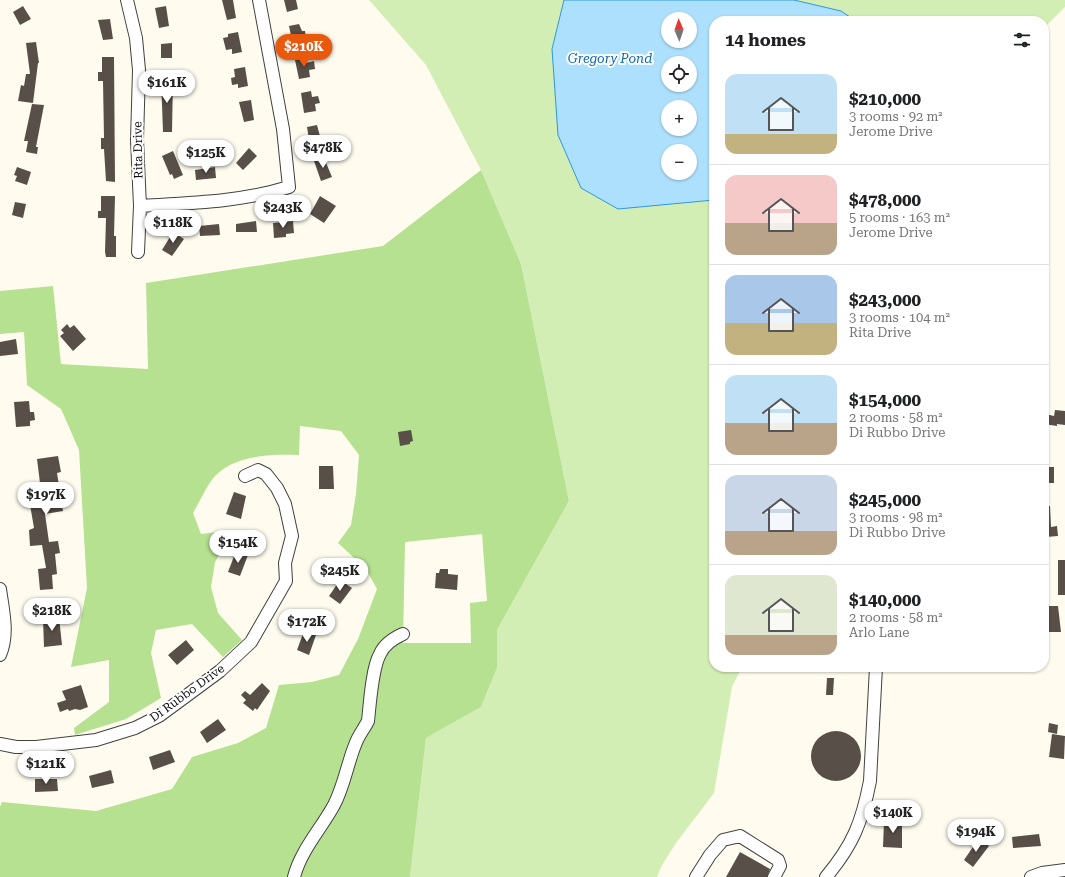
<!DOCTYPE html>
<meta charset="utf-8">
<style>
body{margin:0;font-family:"Roboto Serif",serif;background:#f2f2f2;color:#202124;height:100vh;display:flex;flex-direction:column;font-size:15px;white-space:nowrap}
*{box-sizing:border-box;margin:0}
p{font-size:13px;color:#757577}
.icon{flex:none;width:22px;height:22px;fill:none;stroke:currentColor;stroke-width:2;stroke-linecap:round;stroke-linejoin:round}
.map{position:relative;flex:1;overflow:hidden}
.panel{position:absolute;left:709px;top:16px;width:340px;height:656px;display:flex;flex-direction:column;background:#fff;border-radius:16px;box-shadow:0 1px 3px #0004}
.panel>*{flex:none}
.needle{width:26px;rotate:358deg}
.buttons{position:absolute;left:661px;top:12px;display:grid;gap:8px}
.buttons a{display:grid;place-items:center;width:36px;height:36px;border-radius:50%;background:#fff;box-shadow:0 1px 3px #0004;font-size:20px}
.price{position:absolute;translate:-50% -34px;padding:0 9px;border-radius:14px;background:#fff;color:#222;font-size:13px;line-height:26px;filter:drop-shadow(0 1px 2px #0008)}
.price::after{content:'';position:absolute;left:50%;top:24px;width:12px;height:9px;margin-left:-6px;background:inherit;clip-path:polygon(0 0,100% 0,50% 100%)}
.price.on{background:#ea580c;color:#fff}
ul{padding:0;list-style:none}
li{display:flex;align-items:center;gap:12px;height:100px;padding:0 16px}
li+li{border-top:1px solid #e0e0e0}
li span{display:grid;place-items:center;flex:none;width:112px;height:80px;border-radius:12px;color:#555}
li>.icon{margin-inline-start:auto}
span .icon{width:48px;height:48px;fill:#fffc;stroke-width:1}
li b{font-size:17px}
h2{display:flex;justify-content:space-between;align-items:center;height:48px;padding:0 16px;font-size:17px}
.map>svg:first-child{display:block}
.green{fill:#d3eeb4}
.forest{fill:#b6e191;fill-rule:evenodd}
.water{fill:#ade0fd;stroke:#2c98dc;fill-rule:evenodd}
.building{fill:#584f49}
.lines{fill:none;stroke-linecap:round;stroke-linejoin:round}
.minor-casing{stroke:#414141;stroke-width:14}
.minor{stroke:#fff;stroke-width:12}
.labels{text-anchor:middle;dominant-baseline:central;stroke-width:4;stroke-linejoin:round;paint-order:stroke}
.street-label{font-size:12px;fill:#0e0e0e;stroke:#fff}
.water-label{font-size:13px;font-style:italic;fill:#0968ae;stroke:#fff}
</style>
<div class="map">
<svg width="1065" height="877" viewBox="0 0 1065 877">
<rect width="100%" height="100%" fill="#fffcef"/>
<path class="green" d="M369,0H564L552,49L618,209L714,200V667H742L732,687L714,793L676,843L661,867L657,877H410L426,738L481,707L497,668V630L569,501L521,264L481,170L426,65Z
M794,0H1065V7L1044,28V21H856L841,11Z"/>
<path class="forest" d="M481,170L521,264L569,501L497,630V668L481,707L426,738L410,877H0V807L2,802L96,811L172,789L192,757L238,743L266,728L279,685L312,682L339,675L358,639L377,589L366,569L338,543L351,525L356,494L359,455L341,431L300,426L299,455C270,454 229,455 211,481C204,491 199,503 193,513L201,534L217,532L224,547L215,562L211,587L218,613L242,640L223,657L192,624L156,630L151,653L161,698L126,719L75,735L74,728L109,702V660L71,667L87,588L79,450L61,409L27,385L24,332L0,334V291L53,286L61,364L148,369L146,283L383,246ZM482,534L487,601L470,603L471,643H403L405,542Z"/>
<path class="water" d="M564,0H794L841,11L856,21H714V200L618,209L581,188L558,135L552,49ZM668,19H690V41H668ZM668,63H690V85H668ZM668,107H690V129H668ZM668,151H690V173H668Z"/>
<path class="building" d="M222,0H233L236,18L227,20Z
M284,0H296L298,9L287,12Z
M23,6L31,19L20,25L13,12Z
M166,6L169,26L159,28L155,8Z
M110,19L113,39L103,40L98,20Z
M299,24L302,31H305L306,38H303L304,44L293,45L289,26Z
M238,32L242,52L232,54V49L226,50L223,38L228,37V34Z
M36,42L39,63H38L33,103L18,101L21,85L24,86L26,74H30L26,43Z
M172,43V58H161V44Z
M102,57H114L115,182L106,181L104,149H101V138H104L103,81H98V72H102Z
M305,58L306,63L314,61L315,69L309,70L310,77L299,79L295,60Z
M245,67L248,86L238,88V84L232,85L231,78L235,77L234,69Z
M161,78H173L172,132H163Z
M311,91L312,97L318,96L320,103L315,104L316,111L304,113L301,93Z
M251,100L254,120L244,122L239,102Z
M32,104L44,105L36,147H38L37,154L26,152L28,141H24Z
M317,125L322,144L310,146L307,127Z
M249,148L257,156L243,170L236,163Z
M173,151L183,175L174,179L172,174L170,175L162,156Z
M324,158L332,177L321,181L314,161Z
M17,167L31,172L27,185L15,181L17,176L14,175Z
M215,167L216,178L196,180L195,170Z
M101,196H115L114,236H116V257H106L105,252L106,218H98V211H101Z
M320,196L336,206L324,223L310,214Z
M15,202L26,204L23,218L12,215Z
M256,221L257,232H236V224Z
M293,221L294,233L286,234V237L274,238L273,223Z
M219,224L220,235L200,236L199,226Z
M173,232L184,239L172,256L162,250Z
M67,324L70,328L74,325L86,339L73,351L60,336L64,333L61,330Z
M16,339L18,354L0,356V342Z
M29,401L30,412H34L35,420L30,421V426L16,427L14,402Z
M1055,410L1065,411V425L1057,424V426L1044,424L1045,414L1054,416Z
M411,430L413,441L410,442V444L400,446L398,432Z
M58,456L61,472L57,473L63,511L45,514L49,542L58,541L60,553L55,554L57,574L52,575L53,589L40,590L38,569L46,568L42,545L30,546L29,530L34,528L27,487L40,483L37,459Z
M319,466H333L334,489H319Z
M1045,467H1054V483H1046Z
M234,492L246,496L241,519L226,514Z
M1044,506H1050L1051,527L1057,526L1058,536L1046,537V532H1044Z
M236,551L248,555L240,576L228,572Z
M1058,560H1065V595H1058Z
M440,569H448V574L458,575L457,590L435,588L436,573H439Z
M340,580L352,588L340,604L329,596Z
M1049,606H1058L1061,632H1049Z
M59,617L62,645L44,647L43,619Z
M304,631L316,635L309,655L297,650Z
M186,640L194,650L177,665L168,655Z
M827,678H834L833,695H826Z
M262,683L270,691L257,710L255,708L253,711L243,703L246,700L241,695L245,691L250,695Z
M81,685L88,707L80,710L75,709L69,711L68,709L60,712L57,703L66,700L62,691Z
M218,719L226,730L207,743L200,732Z
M1049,723L1058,725L1057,734L1048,732Z
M811 756a25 25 0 1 1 50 0a25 25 0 1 1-50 0Z
M1052,734L1065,736L1064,759L1049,757Z
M170,750L175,762L153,770L149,757Z
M111,770L114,783L92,788L89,776Z
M35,779H57L58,791L35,792Z
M884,821H902V848L883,847Z
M1039,834L1041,846L1013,848L1012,837Z
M979,838L989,846L973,867L964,860Z
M740,852L770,869L767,877H726Z"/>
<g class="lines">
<defs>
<path id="minor" d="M127,0L136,38L139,70L137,140L140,206L138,252
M140,206C190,203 241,202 289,187L283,129L259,0
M0,589C3,611 9,634 0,655
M0,744L16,747H36L96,740L135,728L159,716L220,671L251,642L286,581L285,563L292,536L285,504L277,488L266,474L258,470L245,476
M294,877C301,850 321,829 334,805C344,786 347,765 355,745C358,736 364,729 368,721C370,703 372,668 380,654C384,645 394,638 403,634
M696,877L710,855L723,840L740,836L778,860L780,866L774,877
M826,877C853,845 862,822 870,781L876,667
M1031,877L1042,873L1065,870"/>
</defs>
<use href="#minor" class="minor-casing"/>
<use href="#minor" class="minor"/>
</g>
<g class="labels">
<g class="street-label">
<text transform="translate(138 150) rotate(-91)">Rita Drive</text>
<text transform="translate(187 693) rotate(-36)">Di Rubbo Drive</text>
</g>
<g class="water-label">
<text x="610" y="58">Gregory Pond</text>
</g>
</g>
</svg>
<div class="buttons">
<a><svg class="needle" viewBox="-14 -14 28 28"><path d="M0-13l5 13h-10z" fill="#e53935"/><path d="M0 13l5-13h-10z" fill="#757577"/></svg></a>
<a><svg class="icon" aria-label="locate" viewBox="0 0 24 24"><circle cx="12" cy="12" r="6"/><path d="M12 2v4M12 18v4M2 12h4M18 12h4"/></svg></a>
<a>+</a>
<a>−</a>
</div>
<b class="price on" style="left:304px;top:68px">$210K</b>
<b class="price" style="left:167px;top:104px">$161K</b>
<b class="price" style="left:323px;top:169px">$478K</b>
<b class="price" style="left:206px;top:174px">$125K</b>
<b class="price" style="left:283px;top:229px">$243K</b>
<b class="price" style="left:173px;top:244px">$118K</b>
<b class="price" style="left:46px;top:516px">$197K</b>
<b class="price" style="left:238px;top:564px">$154K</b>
<b class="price" style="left:340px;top:592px">$245K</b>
<b class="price" style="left:52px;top:632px">$218K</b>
<b class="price" style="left:307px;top:643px">$172K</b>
<b class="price" style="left:46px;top:785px">$121K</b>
<b class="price" style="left:893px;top:834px">$140K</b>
<b class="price" style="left:976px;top:853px">$194K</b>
<section class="panel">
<h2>14 homes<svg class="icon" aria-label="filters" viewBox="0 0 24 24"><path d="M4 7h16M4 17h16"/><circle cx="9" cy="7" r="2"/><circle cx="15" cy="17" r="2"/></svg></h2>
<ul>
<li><span style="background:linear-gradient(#bfe0f5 75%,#c2b280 0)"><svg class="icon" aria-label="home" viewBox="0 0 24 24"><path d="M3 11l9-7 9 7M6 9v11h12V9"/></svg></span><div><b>$210,000</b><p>3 rooms · 92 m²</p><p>Jerome Drive</p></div></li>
<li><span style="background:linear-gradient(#f6c9c9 60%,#b9a48a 0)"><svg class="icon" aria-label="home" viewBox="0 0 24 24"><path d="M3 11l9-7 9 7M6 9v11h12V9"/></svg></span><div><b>$478,000</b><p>5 rooms · 163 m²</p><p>Jerome Drive</p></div></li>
<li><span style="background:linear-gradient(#a9c7e8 60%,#c2b280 0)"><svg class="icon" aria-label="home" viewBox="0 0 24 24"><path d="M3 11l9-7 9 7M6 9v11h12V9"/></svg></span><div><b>$243,000</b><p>3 rooms · 104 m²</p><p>Rita Drive</p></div></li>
<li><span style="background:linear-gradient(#bfe0f5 60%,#b9a48a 0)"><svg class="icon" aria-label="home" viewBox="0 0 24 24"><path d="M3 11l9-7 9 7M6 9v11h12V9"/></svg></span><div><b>$154,000</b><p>2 rooms · 58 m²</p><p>Di Rubbo Drive</p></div></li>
<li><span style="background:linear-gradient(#c9d6e8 70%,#b9a48a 0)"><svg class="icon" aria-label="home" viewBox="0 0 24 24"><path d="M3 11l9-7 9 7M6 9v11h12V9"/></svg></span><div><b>$245,000</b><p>3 rooms · 98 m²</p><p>Di Rubbo Drive</p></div></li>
<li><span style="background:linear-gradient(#dfe7d0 75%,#b9a48a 0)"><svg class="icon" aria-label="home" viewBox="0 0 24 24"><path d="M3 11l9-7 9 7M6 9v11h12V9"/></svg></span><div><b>$140,000</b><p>2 rooms · 58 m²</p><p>Arlo Lane</p></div></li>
</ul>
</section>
</div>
